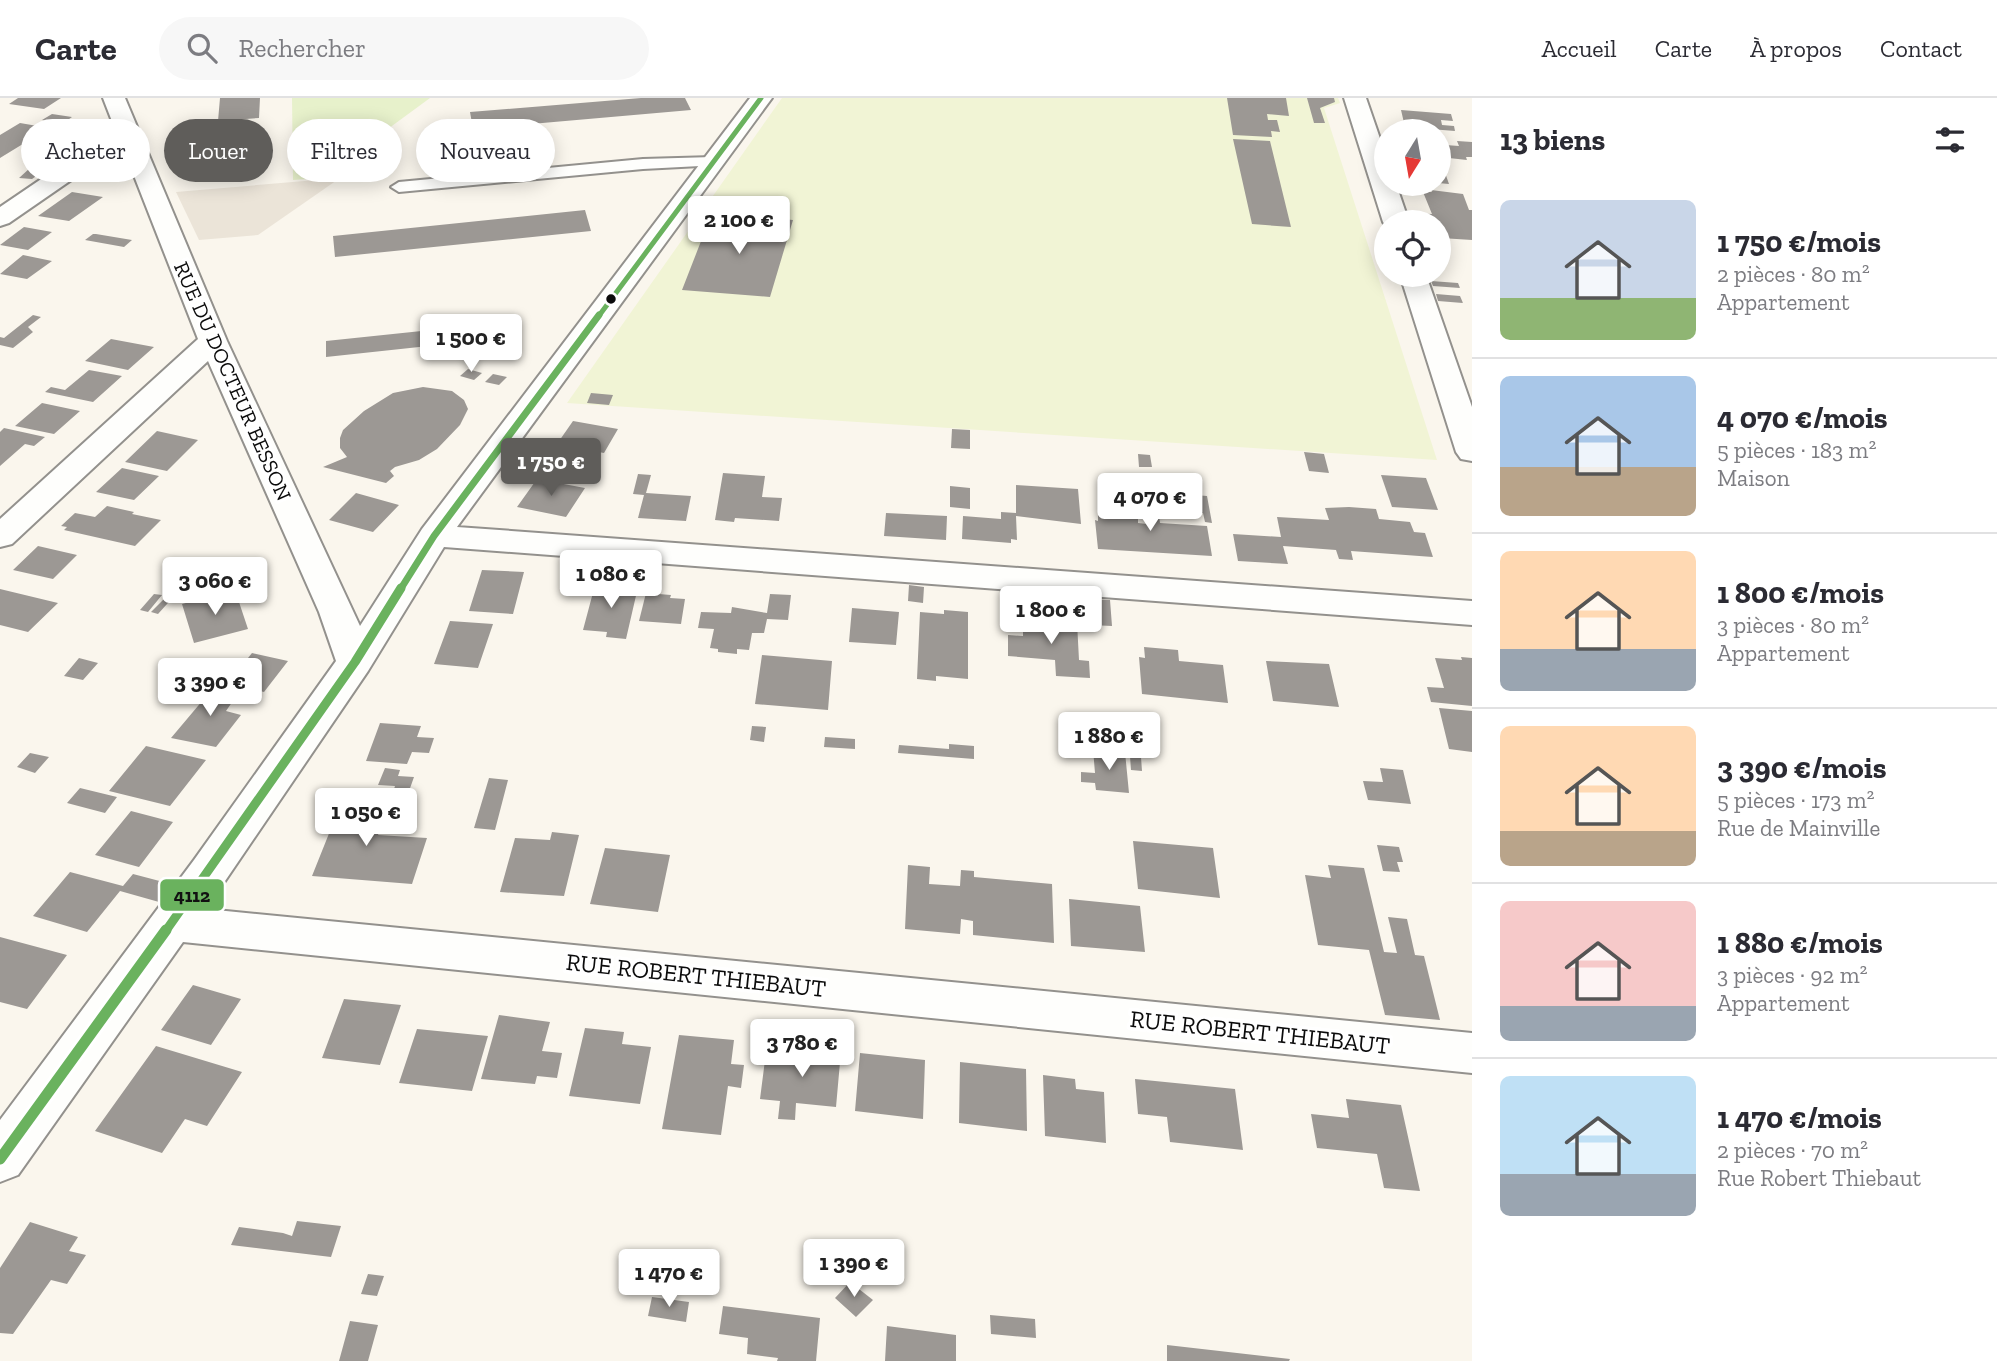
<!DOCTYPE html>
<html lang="fr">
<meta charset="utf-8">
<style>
body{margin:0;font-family:"Zilla Slab",serif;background:#f7f7f7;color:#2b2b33;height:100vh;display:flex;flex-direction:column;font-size:26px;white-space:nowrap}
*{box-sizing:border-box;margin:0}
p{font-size:23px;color:#7c7c81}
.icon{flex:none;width:38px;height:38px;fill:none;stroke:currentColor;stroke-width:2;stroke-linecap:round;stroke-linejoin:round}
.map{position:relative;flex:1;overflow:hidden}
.panel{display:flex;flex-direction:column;background:#fff;width:525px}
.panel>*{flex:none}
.banner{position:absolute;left:21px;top:21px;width:665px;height:63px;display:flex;gap:14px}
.needle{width:46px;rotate:191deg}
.controls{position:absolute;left:1374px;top:21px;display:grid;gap:14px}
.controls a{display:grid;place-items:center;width:77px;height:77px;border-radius:50%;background:#fff;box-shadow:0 4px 18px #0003;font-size:35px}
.price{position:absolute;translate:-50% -60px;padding:0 16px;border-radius:7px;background:#fff;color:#222;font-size:23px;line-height:46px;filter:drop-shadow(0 2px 4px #0008)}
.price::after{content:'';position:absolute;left:50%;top:42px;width:21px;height:16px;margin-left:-10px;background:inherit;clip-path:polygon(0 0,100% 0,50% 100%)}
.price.current{background:#5f5d5a;color:#fff}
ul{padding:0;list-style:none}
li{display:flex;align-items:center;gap:21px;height:175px;padding:0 28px}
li+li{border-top:2px solid #e1e1e2}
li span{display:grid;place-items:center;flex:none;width:196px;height:140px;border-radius:10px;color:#555}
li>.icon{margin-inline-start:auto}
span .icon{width:84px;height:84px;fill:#fffc;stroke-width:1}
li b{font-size:30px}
h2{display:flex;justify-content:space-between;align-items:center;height:84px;padding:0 28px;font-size:30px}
.chip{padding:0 24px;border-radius:32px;background:#fff;box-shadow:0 4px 18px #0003;font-size:24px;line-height:63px}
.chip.current{background:#5f5d5a;color:#fff}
header{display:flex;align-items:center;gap:42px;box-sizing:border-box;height:98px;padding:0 35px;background:#fff;border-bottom:2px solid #e1e1e2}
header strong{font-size:33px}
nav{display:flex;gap:38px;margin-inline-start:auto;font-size:24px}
.search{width:490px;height:63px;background:#f7f7f7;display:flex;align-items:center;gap:18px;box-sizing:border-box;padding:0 24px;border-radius:38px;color:#7c7c81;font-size:26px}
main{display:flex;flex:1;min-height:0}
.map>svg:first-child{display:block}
.green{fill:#e7f1cb}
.pitch{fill:#f1f4d5}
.plaza{fill:#ebe4d8}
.building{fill:#9c9894}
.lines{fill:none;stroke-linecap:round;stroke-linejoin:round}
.lane-casing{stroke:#93918d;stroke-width:4}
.street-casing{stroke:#93918d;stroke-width:4}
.lane{fill:#fefefc;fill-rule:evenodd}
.street{fill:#fefefc;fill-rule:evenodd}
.bus-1-far3-casing{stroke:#fff;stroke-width:9}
.bus-1-far2-casing{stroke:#fff;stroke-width:11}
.bus-1-far1-casing{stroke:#fff;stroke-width:14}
.bus-1-casing{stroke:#fff;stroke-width:17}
.bus-1-far3{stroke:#6ab25e;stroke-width:5}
.bus-1-far2{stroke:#6ab25e;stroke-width:7}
.bus-1-far1{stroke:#6ab25e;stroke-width:9}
.bus-1{stroke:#6ab25e;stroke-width:11}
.bus-dot{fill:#0b0b0b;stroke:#fff;stroke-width:2.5}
.labels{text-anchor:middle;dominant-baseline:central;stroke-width:7;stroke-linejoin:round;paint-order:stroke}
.far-street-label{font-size:21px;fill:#0b0b0b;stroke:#fff}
.street-label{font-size:24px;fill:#0b0b0b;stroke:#fff}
.line-badge{stroke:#fff;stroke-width:2.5}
.pale-badge-label{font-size:19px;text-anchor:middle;font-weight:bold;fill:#111}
</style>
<header>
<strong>Carte</strong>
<div class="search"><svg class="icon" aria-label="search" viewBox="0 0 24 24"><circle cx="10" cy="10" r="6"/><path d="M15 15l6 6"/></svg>Rechercher</div>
<nav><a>Accueil</a><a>Carte</a><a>À propos</a><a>Contact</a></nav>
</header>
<main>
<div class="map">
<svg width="1472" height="1263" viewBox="0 0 1472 1263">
<rect width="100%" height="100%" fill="#faf6ed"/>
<path class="green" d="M292,0H430L321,80L293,82Z"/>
<path class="pitch" d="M782,0H1338L1340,5L1324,10L1437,362L567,305Z"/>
<path class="plaza" d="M340,80L258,137L199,142L176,94Z"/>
<path class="building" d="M18,0H61L44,11L9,6Z
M220,0H260L259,20L218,23Z
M641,0H685L691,12L473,31L470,14Z
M1227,0H1286L1289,18L1267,16L1268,22H1277L1280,34L1271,33L1272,39L1233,37Z
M1307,0H1334L1335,4L1320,10L1325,25H1314Z
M1401,12L1451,16L1453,23L1441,22L1442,27L1454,28L1455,33L1405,29Z
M52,16L72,19L62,26L42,22Z
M20,25L49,30L0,60V37Z
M1233,41L1270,43L1291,129L1252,126Z
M1457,43L1472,44V59H1466L1467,62L1449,60L1445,47L1459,48Z
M1438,69H1443L1449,86L1438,85Z
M30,70L45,72L32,81L19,80Z
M1431,92L1463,96L1469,112H1472V142L1441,140L1438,124L1409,121L1407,115L1432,116L1423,94H1432Z
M72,94L103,99L69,123L38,118Z
M585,112L591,133L335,159L333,138Z
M712,115L793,122L770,199L682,192Z
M24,129L52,134L28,152L0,147Z
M93,136H96L132,142L124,149L85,142Z
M23,157L52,163L27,181L0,176Z
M1431,183L1458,185L1460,190L1433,188Z
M1436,196L1460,198L1463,205L1438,203Z
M33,217L41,219L28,229L33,234L13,250L0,247V239L4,240Z
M517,223L521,238L326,259V243Z
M111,241L154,249L128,272L85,263Z
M468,271L482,275L474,282L460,278Z
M89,272L122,278L93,304L45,294L51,289L65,292Z
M493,276L507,279L499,287L485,284Z
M423,289L452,293L464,302L468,311L460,327L437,351L419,362L395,369L390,373L394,378L386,385L323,369L347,359L340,350V340L343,332L364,313L393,295Z
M591,295L613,297L609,307L587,305Z
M42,305L80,313L54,336L15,328Z
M573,323L618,331L604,355L557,346Z
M4,330L45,339L34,348L25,346L0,368V334Z
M952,331L970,332V351L951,350Z
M157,333L198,342L167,373L125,364Z
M1304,354L1324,356L1329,375L1309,373Z
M1138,356L1150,357L1152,369H1139Z
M122,370L159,378L134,402L96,394Z
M723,375L765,378L762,399L782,400L779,423L735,420L734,424L715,422Z
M638,376L651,377L646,395L691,398L686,423L638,420L644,397L633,396Z
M1381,377L1426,380L1438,412L1392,409Z
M537,381L585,390L566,419L517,409Z
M1016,387L1078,391L1081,426L1016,418L1017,442L1011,441V445L962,441L963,418L1001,421V414L1016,415Z
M950,388L970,390V411L950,409Z
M356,395L399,407L373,434L329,422Z
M1194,397L1207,398L1212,425L1205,424L1203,415L1196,414Z
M1143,398L1156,399L1160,425L1207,428L1212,458L1098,451L1095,422L1098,423V410L1138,416V425L1147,426Z
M107,408L134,414L132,416L161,422L135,448L64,432L67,429L61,428L75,415L95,419Z
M1349,409L1376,411L1379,421L1410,424L1414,434L1425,435L1433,459L1351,453L1353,462L1339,461L1336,452L1283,448L1288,466L1238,463L1233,436L1281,439L1277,419L1329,422L1325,410Z
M886,415L947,418L946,442L884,438Z
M38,448L77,457L53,481L13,472Z
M482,472L524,474L513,516L469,513Z
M595,487L638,489L626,541L606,539L607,534L583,532Z
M909,487L924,489L923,505L908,503Z
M0,491L58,505L28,534L0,527Z
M235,492L248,531L194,545L182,506Z
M170,495L176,496L158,516L151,514Z
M646,495L671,497L670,500L685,501L681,526L639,523Z
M154,496L162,497L148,514L140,512Z
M770,496L791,497L788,522L767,521L764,535H752L749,552L737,551V556L718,554V551L710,550L714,531L698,530L701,514L731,515L732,509L767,515Z
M1089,501L1110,502L1112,528L1091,527Z
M852,510L899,514L896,547L849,544Z
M944,512L968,514V581L936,578V583L917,581L920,514L944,516Z
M1023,520L1077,524L1079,562L1089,563L1090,580L1056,578L1055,562L1008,558V537L1023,538Z
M450,523L493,526L478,570L434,566Z
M1144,549L1178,552L1179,563L1223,567L1228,605L1142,596L1139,559L1145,560Z
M252,555L288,563L264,594L228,585Z
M762,557L832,563L828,612L755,606Z
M1461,559L1472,560V608L1431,604L1427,589L1444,590L1435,560L1462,562Z
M79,560L98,565L83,582L64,578Z
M1266,563L1329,566L1339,609L1273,603Z
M210,587L239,594L226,613L241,617L216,649L171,640L203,602L198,601Z
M1439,610L1472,613V654L1449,651Z
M380,625L421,628L417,639L434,640L429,655L412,654L407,666L366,663Z
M752,628L766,629L764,644L750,642Z
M825,639L855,641V651L824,649Z
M949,646L974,648V661L898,655L899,647L949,651Z
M146,648L206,662L170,708L109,693Z
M1093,651L1125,654L1129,695L1096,692L1095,685L1081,684V674L1095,675Z
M30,655L49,659L35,675L17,669Z
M1130,658L1141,659L1142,673L1131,672Z
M385,670L400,672L398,678L414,679L403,710L388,709L395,688L378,687Z
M1380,670L1403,672L1411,706L1368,702L1363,683L1383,684Z
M489,680L508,682L495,732L474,730Z
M80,690L117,699L105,715L67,705Z
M334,708L387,712L378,737L427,740L412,786L312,778L330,733L320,727L325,712Z
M131,713L173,724L139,769L95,757Z
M552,734L579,737L564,798L500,794L515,740L550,742Z
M1133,743L1213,750L1220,800L1138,791Z
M1377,747L1399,749L1403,764H1397L1400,774L1383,773Z
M605,750L670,757L658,814L590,806Z
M908,767L930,769L929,786L960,788L961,772L974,773V779L1052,786L1054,845L973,837V823L961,821L960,836L905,831Z
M1328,767L1364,770L1384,854L1397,855L1388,819L1407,821L1415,857L1424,858L1440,922L1385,917L1369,852L1318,847L1305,777L1331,780Z
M70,774L123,788L133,776L171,786L159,804L120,793L87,834L33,818Z
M1069,801L1140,808L1145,854L1071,848Z
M0,839L67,857L27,911L0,904Z
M193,887L241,901L211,947L161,932Z
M344,901L401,907L380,967L322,960Z
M499,917L550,924L542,953L562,955L557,980L537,978L535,986L481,981Z
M585,930L624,934L622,946L651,949L640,1006L569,998Z
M417,931L488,938L472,993L399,985Z
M679,937L734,942L731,966L744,967L741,990L728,988L721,1037L662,1031Z
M781,946L841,953L836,1009L796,1005L795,1022L778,1021L780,1003L760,1001L765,962L778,963Z
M156,948L242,974L207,1028L185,1021L162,1055L95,1033Z
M860,955L925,962L923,1021L855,1013Z
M960,964L1026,971L1027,1033L959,1025Z
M1043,977L1075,981L1076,991L1104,994L1106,1045L1045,1038Z
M1135,981L1235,991L1243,1052L1170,1044L1167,1019L1138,1016Z
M1346,1001L1401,1007L1420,1093L1384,1090L1377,1056L1317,1050L1311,1016L1349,1020Z
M297,1123L341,1128L331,1159L231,1147L239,1129L283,1135L292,1138Z
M30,1124L78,1139L69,1153L86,1157L67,1186L51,1182L13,1236L0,1235V1170Z
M368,1176L384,1178L377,1198L361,1196Z
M850,1184L873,1202L856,1219L835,1200Z
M652,1199L689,1204L686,1224L648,1218Z
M723,1208L820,1220L816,1263H777L778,1260L747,1256L748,1240L719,1236Z
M990,1217L1035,1221L1036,1240L991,1236Z
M350,1223L378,1227L368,1263H339Z
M887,1228L956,1237V1263H885Z
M1167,1247L1290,1261L1289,1263H1167Z"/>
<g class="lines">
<defs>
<path id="lane" d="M713,59L719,61L721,64L719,67L643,71L399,94L391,89L399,84L643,61Z"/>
<path id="street" d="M103,0H125L227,243L360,528L422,431L750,0H772L457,429L1472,503V527L444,449L368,573L206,811L1472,935V975L183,844L18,1077L0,1084V1022L194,762L336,563L319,514L208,263L12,446L0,449V421L198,241L122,47L9,125L0,128V109L115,31Z
M1344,0H1366L1386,58V86H1396L1409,124H1386V128L1383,124Z
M1400,177H1426L1472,309V363L1461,361L1456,354Z"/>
</defs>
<use href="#lane" class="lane-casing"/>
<use href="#street" class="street-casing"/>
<use href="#lane" class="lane"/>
<use href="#street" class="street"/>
<defs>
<path id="bus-1-far3" d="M598,219L761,0"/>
<path id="bus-1-far2" d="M400,492L434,438L599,217"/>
<path id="bus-1-far1" d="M165,834L355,564L401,490"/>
<path id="bus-1" d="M0,1061L166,832"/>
</defs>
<use href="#bus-1-far3" class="bus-1-far3-casing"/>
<use href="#bus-1-far2" class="bus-1-far2-casing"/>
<use href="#bus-1-far1" class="bus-1-far1-casing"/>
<use href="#bus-1" class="bus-1-casing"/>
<use href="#bus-1-far3" class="bus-1-far3"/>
<use href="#bus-1-far2" class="bus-1-far2"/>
<use href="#bus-1-far1" class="bus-1-far1"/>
<use href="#bus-1" class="bus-1"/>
</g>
<circle class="bus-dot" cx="611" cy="201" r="6"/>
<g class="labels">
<g class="far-street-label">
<text transform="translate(233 283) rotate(66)">RUE DU DOCTEUR BESSON</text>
</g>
<g class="street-label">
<text transform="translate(696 877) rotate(6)">RUE ROBERT THIEBAUT</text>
<text transform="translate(1260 934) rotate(6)">RUE ROBERT THIEBAUT</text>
</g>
</g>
<rect class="line-badge" x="159" y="780" width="66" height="34" rx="7" fill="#6ab25e"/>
<g class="pale-badge-label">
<text x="192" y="804">4112</text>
</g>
</svg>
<div class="controls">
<a><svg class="needle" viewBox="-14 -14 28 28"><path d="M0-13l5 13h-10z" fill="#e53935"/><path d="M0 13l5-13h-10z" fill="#7c7c81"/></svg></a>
<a><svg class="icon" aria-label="locate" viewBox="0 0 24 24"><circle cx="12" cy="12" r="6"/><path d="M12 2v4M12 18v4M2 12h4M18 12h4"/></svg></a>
</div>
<b class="price" style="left:739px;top:158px">2 100 €</b>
<b class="price" style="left:471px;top:276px">1 500 €</b>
<b class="price current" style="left:551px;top:400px">1 750 €</b>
<b class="price" style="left:1150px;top:435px">4 070 €</b>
<b class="price" style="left:611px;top:512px">1 080 €</b>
<b class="price" style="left:215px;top:519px">3 060 €</b>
<b class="price" style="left:1051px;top:548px">1 800 €</b>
<b class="price" style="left:210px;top:620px">3 390 €</b>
<b class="price" style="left:1109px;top:674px">1 880 €</b>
<b class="price" style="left:366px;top:750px">1 050 €</b>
<b class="price" style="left:802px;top:981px">3 780 €</b>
<b class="price" style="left:854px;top:1201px">1 390 €</b>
<b class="price" style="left:669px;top:1211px">1 470 €</b>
<div class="banner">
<a class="chip">Acheter</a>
<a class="chip current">Louer</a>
<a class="chip">Filtres</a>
<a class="chip">Nouveau</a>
</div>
</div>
<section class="panel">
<h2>13 biens<svg class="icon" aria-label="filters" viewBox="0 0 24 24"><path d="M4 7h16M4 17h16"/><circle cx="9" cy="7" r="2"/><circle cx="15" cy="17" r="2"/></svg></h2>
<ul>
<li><span style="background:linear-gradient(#c9d6e8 70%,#8fb573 0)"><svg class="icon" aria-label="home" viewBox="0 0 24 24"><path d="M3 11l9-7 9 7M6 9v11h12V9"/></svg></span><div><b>1 750 €/mois</b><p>2 pièces · 80 m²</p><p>Appartement</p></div></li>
<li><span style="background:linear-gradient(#a9c7e8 65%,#b9a48a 0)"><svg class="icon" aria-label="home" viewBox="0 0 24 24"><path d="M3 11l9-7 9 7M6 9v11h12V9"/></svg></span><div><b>4 070 €/mois</b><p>5 pièces · 183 m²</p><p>Maison</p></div></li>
<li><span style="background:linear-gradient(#ffd9b3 70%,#9aa5b1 0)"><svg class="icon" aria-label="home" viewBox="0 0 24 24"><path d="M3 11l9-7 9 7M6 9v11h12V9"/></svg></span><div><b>1 800 €/mois</b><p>3 pièces · 80 m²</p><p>Appartement</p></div></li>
<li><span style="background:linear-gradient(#ffd9b3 75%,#b9a48a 0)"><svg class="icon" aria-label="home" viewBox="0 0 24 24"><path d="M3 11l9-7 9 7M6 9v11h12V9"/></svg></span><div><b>3 390 €/mois</b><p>5 pièces · 173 m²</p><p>Rue de Mainville</p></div></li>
<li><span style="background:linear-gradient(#f6c9c9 75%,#9aa5b1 0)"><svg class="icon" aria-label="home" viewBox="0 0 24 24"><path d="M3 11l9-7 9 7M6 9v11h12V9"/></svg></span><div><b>1 880 €/mois</b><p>3 pièces · 92 m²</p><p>Appartement</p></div></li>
<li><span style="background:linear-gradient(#bfe0f5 70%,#9aa5b1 0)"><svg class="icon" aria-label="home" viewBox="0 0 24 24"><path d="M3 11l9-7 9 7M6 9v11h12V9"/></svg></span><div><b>1 470 €/mois</b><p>2 pièces · 70 m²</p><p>Rue Robert Thiebaut</p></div></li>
</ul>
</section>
</main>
